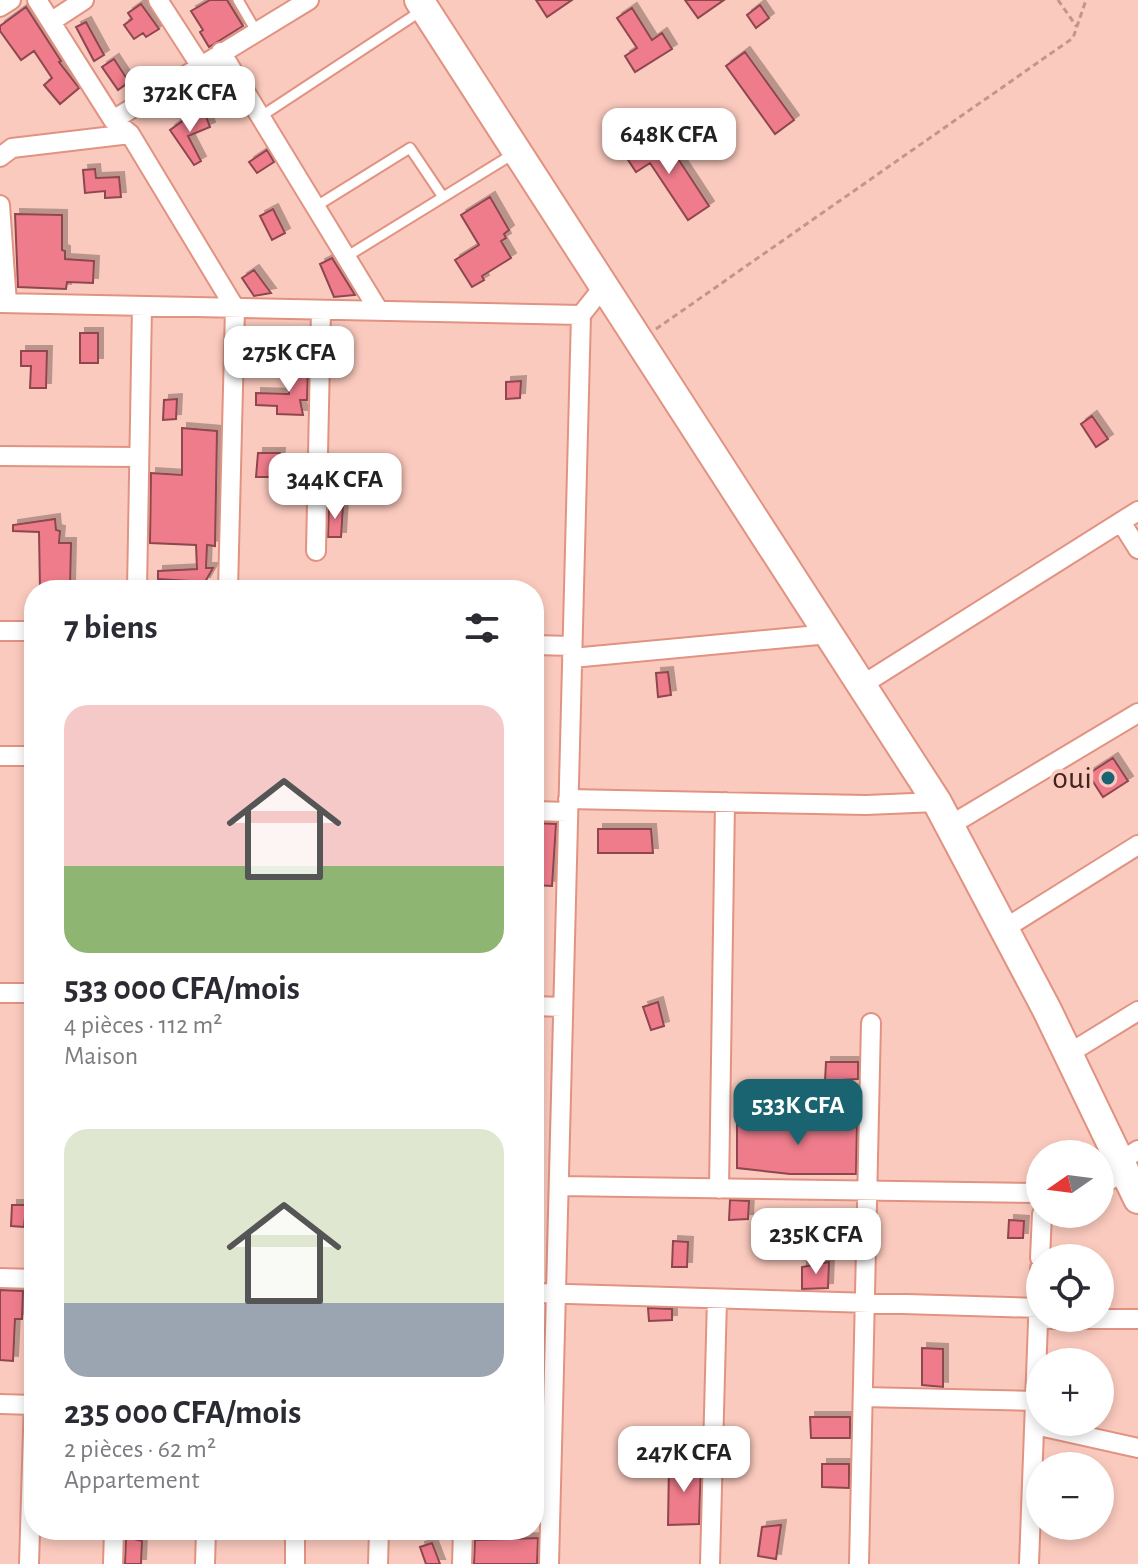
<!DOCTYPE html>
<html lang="fr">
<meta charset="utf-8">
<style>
body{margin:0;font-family:"Alegreya Sans",sans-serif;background:#f2f2f3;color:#2b2b33;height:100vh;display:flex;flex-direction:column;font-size:30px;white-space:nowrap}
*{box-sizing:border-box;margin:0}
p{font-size:26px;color:#7c7c81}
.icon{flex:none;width:44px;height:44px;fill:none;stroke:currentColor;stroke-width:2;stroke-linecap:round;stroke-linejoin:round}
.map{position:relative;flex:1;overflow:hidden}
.side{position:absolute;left:24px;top:580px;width:520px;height:960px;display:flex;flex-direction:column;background:#fff;border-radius:32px;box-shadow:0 4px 12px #0003}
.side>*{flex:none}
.needle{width:52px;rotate:256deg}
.buttons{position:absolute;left:1026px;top:1140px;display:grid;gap:16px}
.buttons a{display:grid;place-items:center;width:88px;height:88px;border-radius:50%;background:#fff;box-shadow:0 4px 12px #0003;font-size:40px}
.price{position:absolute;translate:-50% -68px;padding:0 18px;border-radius:16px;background:#fff;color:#222;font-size:26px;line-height:52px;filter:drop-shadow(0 2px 4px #0008)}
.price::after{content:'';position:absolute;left:50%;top:48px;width:24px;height:18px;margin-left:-12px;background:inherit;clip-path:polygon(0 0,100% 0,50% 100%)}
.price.active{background:#1a6371;color:#fff}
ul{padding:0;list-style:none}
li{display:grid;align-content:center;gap:16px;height:424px;padding:0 40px}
li span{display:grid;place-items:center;height:248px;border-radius:24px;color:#555}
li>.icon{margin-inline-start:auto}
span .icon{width:144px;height:144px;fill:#fffc;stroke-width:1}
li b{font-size:34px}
h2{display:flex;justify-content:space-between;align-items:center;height:96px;padding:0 40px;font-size:34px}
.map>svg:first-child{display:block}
.building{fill:#ef7c8b;stroke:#8e464f;stroke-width:2;filter:url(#shadow)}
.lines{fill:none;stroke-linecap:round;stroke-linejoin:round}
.lane-casing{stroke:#e19382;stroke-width:13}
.street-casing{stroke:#e19382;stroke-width:22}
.primary-casing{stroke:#e19382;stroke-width:32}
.path{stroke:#c2968c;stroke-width:3;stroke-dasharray:6 4;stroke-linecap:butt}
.lane{stroke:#fff;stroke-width:9}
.street{stroke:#fff;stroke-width:18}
.primary{stroke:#fff;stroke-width:28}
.poi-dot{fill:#1a6371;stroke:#fbcabe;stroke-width:3}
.labels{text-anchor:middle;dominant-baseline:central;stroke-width:8;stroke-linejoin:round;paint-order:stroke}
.poi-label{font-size:32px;fill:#42231c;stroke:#fbcabe;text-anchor:end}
</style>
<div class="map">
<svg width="1138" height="1564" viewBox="0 0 1138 1564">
<defs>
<filter id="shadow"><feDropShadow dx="5" dy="-5" stdDeviation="0" flood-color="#0004"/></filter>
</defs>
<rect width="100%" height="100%" fill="#fbcabe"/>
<path class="building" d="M210,0H227L243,26L209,47L200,32L203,30L191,11Z
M536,0H572L547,17Z
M685,0H724L698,18Z
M141,4L159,29L146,37L143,33L134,39L124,25L132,19L128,13Z
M760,5L769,18L756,28L747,15Z
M26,7L61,61L59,62L79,88L60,104L44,85L52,78L34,51L21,60L0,31V26Z
M632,8L652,40L662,33L672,49L635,72L625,56L637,48L617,18Z
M86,22L104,55L94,61L76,27Z
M745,52L794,120L775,134L726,66Z
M114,59L129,82L118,90L102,67Z
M204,111L210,127L188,136L201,161L194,165L170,130L187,118Z
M648,136L664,161L675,154L709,206L688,220L650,163L636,172L623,152Z
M267,150L274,162L257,173L249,162Z
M95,169L96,178L119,177L121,197L105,198V191L85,193L83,170Z
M490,197L509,230L504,234L506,238L501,241L511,258L482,276L484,280L472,287L455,260L479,245L461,215Z
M273,209L285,233L272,240L260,216Z
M15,214L62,215V250L65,251V259L94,261L93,283L67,282L66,289L18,287Z
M332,258L355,295L334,297L320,264Z
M254,270L271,293L254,296L242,278Z
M80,333H98V363H80Z
M21,351H47L46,388H30L31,366H21Z
M289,368H308L307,400H300L303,415L277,414V406L256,405V393L289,394Z
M521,381L520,398L506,399V382Z
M177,399L176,419L163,420L164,400Z
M1092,416L1108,439L1096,447L1081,424Z
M182,428L217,431L215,546L207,545L206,568H213L205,582L158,579V571L197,569L196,545L150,543L151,473L182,475Z
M258,453H280L277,477H256Z
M329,505L343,506L341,537H328Z
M55,519L56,530L60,531L59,543H71L70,590H40L39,532L13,531V525Z
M668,672L671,695L658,697L656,673Z
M1113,758L1128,781L1103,797L1088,774Z
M534,823L556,824L552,886L534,885Z
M598,829H651L653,853H598Z
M658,1002L664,1026L651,1030L643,1007Z
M826,1062H858V1079L825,1081Z
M737,1120L782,1123L857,1122L856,1174H790L737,1168Z
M730,1200L749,1201L748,1219L729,1220Z
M12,1205H26L24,1227L11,1226Z
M1009,1220L1024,1221L1023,1238H1008Z
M673,1241L688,1242L687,1267H672Z
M829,1262L828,1288L802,1289V1267Z
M0,1290L23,1291L22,1319H15L13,1361L0,1360Z
M648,1308L672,1309V1320L649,1321Z
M922,1348L943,1349V1387L922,1385Z
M810,1417H850V1438H811Z
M701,1462L699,1524L668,1525L669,1464Z
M822,1464H849V1488L822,1487Z
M781,1525L776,1559L758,1556L762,1527Z
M126,1537L142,1541L141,1564H125Z
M538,1538L537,1564H474L475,1540Z
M432,1543L440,1564H426L420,1547Z"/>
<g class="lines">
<defs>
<path id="lane" d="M238,0L256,31
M260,117L421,11
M315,207L410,148L443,197
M346,257L513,154"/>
<path id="street" d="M37,0L113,120L130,134L235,308L228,590
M158,0L200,65
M0,7L11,0
M52,21L84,0
M221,52L379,311
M113,120L309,0
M0,157L12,148L130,134
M0,205L7,303
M0,303L581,315
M0,456L139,457
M1121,522L1138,549
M316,551L321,310
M137,590L142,306
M0,631H34
M534,645L572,646
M572,658L829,634
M862,685L1138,511
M0,756H34
M568,799L866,805L937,802
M534,811L568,812
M949,826L1138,713
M1004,929L1138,845
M0,993H34
M534,1006L563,1007
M1068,1054L1138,1011
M1120,1162L1138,1150
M1100,1185L1125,1172
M559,1186L1040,1193
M719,1189L725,802
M1040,1258L1042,1214
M0,1278L34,1279
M534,1293L1039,1308
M1038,1319H1138
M863,1397L1036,1401
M0,1404L34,1405
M1035,1425L1138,1448
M29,1564L34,1398
M113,1564L114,1530
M205,1564L206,1530
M295,1564V1530
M378,1564L379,1530
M462,1564L463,1530
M549,1564L581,315L604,286
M710,1564L717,1299
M859,1564L871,1023
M1029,1564L1040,1268"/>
<path id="primary" d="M419,0L937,802L1047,1010L1138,1199"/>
</defs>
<use href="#lane" class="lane-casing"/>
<use href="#street" class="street-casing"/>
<use href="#primary" class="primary-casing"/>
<path class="path" d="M1058,0L1077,27
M656,329L1073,38L1086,0"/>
<use href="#lane" class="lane"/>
<use href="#street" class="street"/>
<use href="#primary" class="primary"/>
</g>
<circle class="poi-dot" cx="1108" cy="778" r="8"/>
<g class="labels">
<g class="poi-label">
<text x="1092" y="778">oui</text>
</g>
</g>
</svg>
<div class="buttons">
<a><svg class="needle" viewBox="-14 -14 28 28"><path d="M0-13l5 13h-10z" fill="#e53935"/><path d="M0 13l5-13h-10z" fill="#7c7c81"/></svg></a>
<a><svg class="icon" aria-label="locate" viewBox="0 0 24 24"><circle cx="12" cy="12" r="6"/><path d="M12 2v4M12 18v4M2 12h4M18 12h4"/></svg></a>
<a>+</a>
<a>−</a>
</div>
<b class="price" style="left:190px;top:134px">372K CFA</b>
<b class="price" style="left:669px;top:176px">648K CFA</b>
<b class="price" style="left:289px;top:394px">275K CFA</b>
<b class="price" style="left:335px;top:521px">344K CFA</b>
<b class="price active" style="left:798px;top:1147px">533K CFA</b>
<b class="price" style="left:816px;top:1276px">235K CFA</b>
<b class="price" style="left:684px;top:1494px">247K CFA</b>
<section class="side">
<h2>7 biens<svg class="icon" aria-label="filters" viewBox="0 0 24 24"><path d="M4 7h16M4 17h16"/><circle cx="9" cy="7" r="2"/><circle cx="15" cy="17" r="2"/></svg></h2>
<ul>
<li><span style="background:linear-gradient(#f6c9c9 65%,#8fb573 0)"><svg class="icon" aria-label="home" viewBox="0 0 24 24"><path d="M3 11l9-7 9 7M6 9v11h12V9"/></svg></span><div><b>533 000 CFA/mois</b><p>4 pièces · 112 m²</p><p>Maison</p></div></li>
<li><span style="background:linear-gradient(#dfe7d0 70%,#9aa5b1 0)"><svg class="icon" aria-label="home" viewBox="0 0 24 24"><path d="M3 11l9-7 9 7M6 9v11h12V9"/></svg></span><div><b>235 000 CFA/mois</b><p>2 pièces · 62 m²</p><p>Appartement</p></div></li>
</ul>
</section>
</div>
